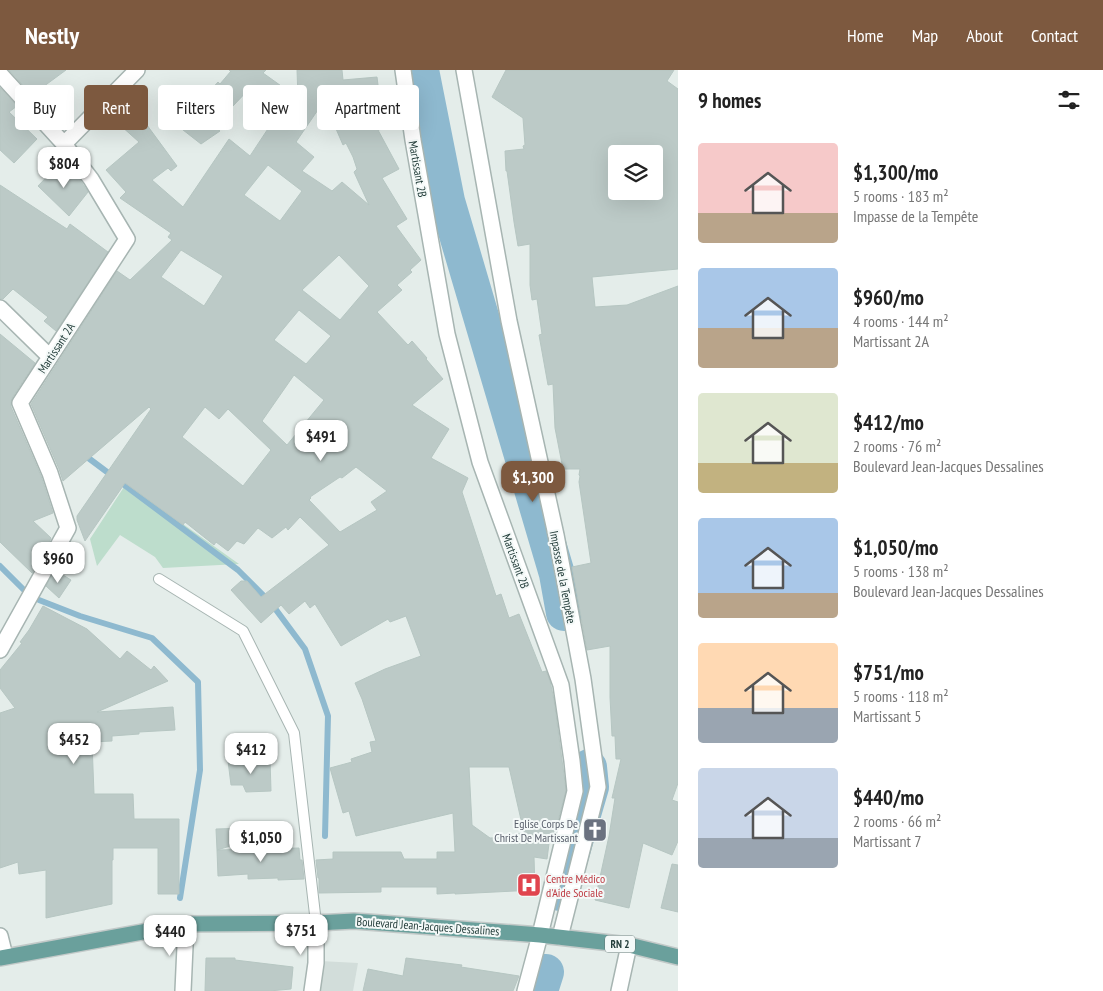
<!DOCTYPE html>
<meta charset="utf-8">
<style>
body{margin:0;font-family:"PT Sans Narrow",sans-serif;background:#f6f6f6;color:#222;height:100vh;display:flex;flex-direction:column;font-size:19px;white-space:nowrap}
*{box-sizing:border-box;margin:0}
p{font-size:16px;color:#767676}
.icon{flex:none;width:28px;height:28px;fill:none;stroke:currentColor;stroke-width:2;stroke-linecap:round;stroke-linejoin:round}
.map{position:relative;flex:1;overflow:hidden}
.sheet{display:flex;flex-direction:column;background:#fff;width:425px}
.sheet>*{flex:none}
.guide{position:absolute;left:15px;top:15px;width:475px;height:45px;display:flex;gap:10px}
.tools{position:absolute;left:608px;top:75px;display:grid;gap:10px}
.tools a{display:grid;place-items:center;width:55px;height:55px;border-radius:5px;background:#fff;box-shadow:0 5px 20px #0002;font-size:25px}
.price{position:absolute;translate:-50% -42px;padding:0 11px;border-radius:10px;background:#fff;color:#222;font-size:16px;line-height:32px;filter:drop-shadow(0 1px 2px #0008)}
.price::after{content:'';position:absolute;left:50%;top:30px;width:15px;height:11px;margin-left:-8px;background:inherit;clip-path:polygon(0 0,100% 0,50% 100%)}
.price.selected{background:#7d593f;color:#fff}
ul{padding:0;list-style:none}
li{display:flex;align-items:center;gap:15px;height:125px;padding:0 20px}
li span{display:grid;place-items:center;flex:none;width:140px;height:100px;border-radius:5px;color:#555}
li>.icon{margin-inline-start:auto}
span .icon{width:60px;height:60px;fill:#fffc;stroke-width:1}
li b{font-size:21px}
h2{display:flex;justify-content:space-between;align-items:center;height:60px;padding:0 20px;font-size:21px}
.pill{padding:0 18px;border-radius:5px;background:#fff;box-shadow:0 5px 20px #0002;font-size:18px;line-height:45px}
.pill.selected{background:#7d593f;color:#fff}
header{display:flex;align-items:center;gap:30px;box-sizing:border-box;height:70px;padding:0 25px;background:#7d593f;color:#fff}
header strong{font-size:24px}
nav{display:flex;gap:28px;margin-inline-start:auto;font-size:18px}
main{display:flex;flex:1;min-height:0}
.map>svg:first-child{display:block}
.built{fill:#d2ddda}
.green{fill:#bdddcc}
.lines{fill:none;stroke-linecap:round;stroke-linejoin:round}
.stream{stroke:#8eb9cf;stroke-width:6}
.river{stroke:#8eb9cf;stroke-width:36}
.building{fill:#bccac7;stroke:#b6c6c2;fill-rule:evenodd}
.lane-casing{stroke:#a7b5b2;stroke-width:12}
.street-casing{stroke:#a7b5b2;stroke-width:18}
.primary-casing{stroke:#c2c9c8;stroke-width:18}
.lane{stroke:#fff;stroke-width:10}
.street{stroke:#fff;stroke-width:15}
.primary{stroke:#6aa09c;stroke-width:15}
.labels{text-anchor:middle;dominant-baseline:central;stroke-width:4;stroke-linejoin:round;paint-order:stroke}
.shield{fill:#f4f9f8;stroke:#627674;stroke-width:1}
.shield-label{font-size:11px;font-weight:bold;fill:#243e3b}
.street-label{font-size:12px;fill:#243e3b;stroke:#f4f9f8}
.worship-label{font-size:12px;fill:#5b616d;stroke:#f4f9f8;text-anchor:end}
.health-label{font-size:12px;fill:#be3a42;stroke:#f4f9f8;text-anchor:start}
</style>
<header>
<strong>Nestly</strong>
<nav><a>Home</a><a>Map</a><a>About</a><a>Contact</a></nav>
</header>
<main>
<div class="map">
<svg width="678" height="921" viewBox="0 0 678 921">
<rect width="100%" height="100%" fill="#e4edea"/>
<path class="built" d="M320,891L358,893L353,921H316Z"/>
<path class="green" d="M124,412L239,494L163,498L155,487L120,465L97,496L90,469L124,417Z"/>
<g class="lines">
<path class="stream" d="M83,384L238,500L271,533L305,579L328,646L325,766
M0,496L25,521
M39,530L80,546L152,568L198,612L200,700L180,828"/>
<path class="river" d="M421,0L447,131L557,504L564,543
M560,823L591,717L589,697
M540,921L546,902"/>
</g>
<path class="building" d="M9,0H66L32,25Z
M229,0H266L263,3L298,28L297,0H342L343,10L377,7L379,23H384L385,38L389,58L378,60L399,99L382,108L407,149L396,156L421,190L410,200L412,202L397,215L402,220L377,242L408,275L412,271L427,288L426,289L443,309L412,335L449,359L431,388L468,408L462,422L496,526L501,524L509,548L519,544L542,602L546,601L550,611L554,630L566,720L554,767L550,766L547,789L534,787L535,820L455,824V823L437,824V817H381V822L319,823V808H318L316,790L333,789V782H401L404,789H437V782H455L453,743L356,766L349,741L343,743L330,698L352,692L351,689L372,682L370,672L376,671L362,629L355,613L385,599L421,586L406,546L390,552L388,549L341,576L315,534L310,538L305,531L289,544L281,535L261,553L231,520L241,511H247L261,527L329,475L300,447L288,460L286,457L272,468L258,458L244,474L237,471L228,481L216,472L214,475L185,452L183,455L125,413L85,471L77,450V446L151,339L149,337L63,411L59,399L31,334L117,201L130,210L172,170L168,167L171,163L120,128L126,122L106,100L139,72L111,47L124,33L144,51L177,96L171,101L168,98L152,110L183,137L229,69L250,86L281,39L251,17L214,56L220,61L201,74L178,56L218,12L220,14L231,1ZM324,31L343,75L346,73L353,87L357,99L354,102L369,135L342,112L332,121L302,101L314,87L296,72ZM268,95L302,121L280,151L244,125ZM181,180L223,206L204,236L161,207ZM339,185L369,216L340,250L302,220ZM299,240L331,266L306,294L274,270ZM294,305L324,330L287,375L262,351ZM205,337L219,349L228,339L271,380L243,416L182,367ZM356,397L387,421L371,432L377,440L340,462L309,430L311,428L310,427L340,407L342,408ZM469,697H509L524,763L517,764V767L490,768L472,755Z
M506,0H674L667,11L678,19V199L592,207L595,237L627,235L678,216V713L672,730L678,732V771L672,785L643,773L629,838L595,830L609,766L615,728H612L621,689H616L615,666H612L610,627V576L587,580L572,497L591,493L579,412L580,406L579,405L580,399H563L555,358L553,314L548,315L539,265L542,264L537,229L532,230L530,215V174L518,176L514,152L507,101H506L505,81L524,79L523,76L525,75L523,48L492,27ZM616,84H654V121H616Z
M0,18L17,36L9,42L37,69L14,93L0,80Z
M61,92L80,110L88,122L69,146L38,116Z
M0,115L67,159L70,154L108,182L56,261L44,251L48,247L13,219L3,229H0Z
M0,264L35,293L12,328L11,333V337L41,406L53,443L33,451L51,468L46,479L42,482L43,483L32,503L0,472Z
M55,500L71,510L59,528L46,516Z
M43,536L87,559L120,589L127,581L151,600L154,596L168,611L97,642L173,637L175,660L139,662V664L112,666V671L92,672L94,724H133L134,749H179V824H158V778H113V790H112V834L46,848V800L19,804L18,792L0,798V643L15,638L0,618V600L22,573L20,572L29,560Z
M270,689L271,721L246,722L243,715H231L228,691Z
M276,757L277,762L217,780L216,759Z
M299,778L300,790H302L304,809L278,810V808L248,809V804L218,806L217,780Z
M672,794L678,795V842L661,838Z
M206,888H235V890L293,897L291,919L269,921H205Z
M406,888L462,895L461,897L519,906L513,921H363L368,899L403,906Z"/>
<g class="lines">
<defs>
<path id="lane" d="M159,509L243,561L294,663L316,853"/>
<path id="street" d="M403,0L413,70L447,264L480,392L561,615L572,691L575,721L540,865L525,921
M464,0L509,251L556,465L583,609L598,717L560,867
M0,4L64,74L91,109L127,169L20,333L50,403L68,458L0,580
M64,74L137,0
M0,238L50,287
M0,866L5,886
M183,921L186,854
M312,921L316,893V853
M619,921L629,875"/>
<path id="primary" d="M0,888L186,854L316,853L354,851L540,865L629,875L678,887"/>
</defs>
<use href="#lane" class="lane-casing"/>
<use href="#street" class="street-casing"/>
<use href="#primary" class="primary-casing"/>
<use href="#lane" class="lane"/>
<use href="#street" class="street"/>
<use href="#primary" class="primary"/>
</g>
<defs>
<symbol id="church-square" viewBox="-11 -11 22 22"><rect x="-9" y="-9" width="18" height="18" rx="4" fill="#6b7280" stroke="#f4f9f8"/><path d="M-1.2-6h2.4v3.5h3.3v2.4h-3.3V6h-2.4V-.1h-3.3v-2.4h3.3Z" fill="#fff"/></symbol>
<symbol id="hospital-square" viewBox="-11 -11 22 22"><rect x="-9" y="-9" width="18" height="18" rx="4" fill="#e0444e" stroke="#f4f9f8"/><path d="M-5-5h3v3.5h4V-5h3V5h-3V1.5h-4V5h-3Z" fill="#fff"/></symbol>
</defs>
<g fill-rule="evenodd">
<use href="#church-square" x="581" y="746" width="28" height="28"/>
<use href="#hospital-square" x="515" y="801" width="28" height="28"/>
</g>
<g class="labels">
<rect class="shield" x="605" y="865.5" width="30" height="17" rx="4"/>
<g class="shield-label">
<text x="620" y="874">RN 2</text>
</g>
<g class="street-label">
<text transform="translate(418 99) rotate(80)">Martissant 2B</text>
<text transform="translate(56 278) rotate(-57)">Martissant 2A</text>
<text transform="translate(516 491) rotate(70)">Martissant 2B</text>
<text transform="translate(563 507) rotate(79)">Impasse de la Tempête</text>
<text transform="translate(428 856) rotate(4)">Boulevard Jean-Jacques Dessalines</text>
</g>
<g class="worship-label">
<text x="578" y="753">Eglise Corps De<tspan x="578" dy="14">Christ De Martissant</tspan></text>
</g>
<g class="health-label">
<text x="546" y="808">Centre Médico<tspan x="546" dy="14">d'Aide Sociale</tspan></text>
</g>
</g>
</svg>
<div class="tools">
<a><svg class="icon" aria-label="layers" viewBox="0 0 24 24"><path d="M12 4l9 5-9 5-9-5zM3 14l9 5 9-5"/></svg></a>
</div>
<b class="price" style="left:64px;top:119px">$804</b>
<b class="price" style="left:321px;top:392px">$491</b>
<b class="price selected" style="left:533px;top:433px">$1,300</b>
<b class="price" style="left:58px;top:514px">$960</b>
<b class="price" style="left:74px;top:695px">$452</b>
<b class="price" style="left:251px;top:705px">$412</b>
<b class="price" style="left:261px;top:793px">$1,050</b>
<b class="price" style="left:301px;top:886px">$751</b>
<b class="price" style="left:170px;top:887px">$440</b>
<div class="guide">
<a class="pill">Buy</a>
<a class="pill selected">Rent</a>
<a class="pill">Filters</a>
<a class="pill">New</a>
<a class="pill">Apartment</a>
</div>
</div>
<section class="sheet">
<h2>9 homes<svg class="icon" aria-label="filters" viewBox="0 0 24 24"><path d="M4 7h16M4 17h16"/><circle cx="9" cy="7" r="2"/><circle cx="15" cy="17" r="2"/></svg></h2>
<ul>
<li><span style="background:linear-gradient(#f6c9c9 70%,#b9a48a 0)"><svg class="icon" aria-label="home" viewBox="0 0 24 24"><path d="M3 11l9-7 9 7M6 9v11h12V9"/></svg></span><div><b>$1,300/mo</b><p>5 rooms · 183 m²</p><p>Impasse de la Tempête</p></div></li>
<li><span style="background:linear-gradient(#a9c7e8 60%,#b9a48a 0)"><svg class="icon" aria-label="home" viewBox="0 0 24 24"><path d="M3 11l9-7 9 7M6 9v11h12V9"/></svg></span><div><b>$960/mo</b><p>4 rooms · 144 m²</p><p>Martissant 2A</p></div></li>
<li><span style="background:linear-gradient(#dfe7d0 70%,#c2b280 0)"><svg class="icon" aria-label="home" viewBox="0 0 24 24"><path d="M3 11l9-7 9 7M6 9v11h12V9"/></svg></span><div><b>$412/mo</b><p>2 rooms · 76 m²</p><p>Boulevard Jean-Jacques Dessalines</p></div></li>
<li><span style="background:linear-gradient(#a9c7e8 75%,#b9a48a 0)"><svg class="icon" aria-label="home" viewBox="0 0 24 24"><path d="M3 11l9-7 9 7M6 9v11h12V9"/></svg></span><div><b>$1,050/mo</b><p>5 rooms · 138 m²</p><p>Boulevard Jean-Jacques Dessalines</p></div></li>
<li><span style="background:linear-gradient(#ffd9b3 65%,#9aa5b1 0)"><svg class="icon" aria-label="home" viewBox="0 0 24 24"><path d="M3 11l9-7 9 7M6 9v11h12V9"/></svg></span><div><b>$751/mo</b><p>5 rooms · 118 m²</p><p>Martissant 5</p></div></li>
<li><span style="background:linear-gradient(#c9d6e8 70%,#9aa5b1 0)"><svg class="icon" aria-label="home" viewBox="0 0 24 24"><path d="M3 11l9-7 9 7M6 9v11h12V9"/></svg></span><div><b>$440/mo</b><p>2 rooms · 66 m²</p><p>Martissant 7</p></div></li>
</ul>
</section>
</main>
